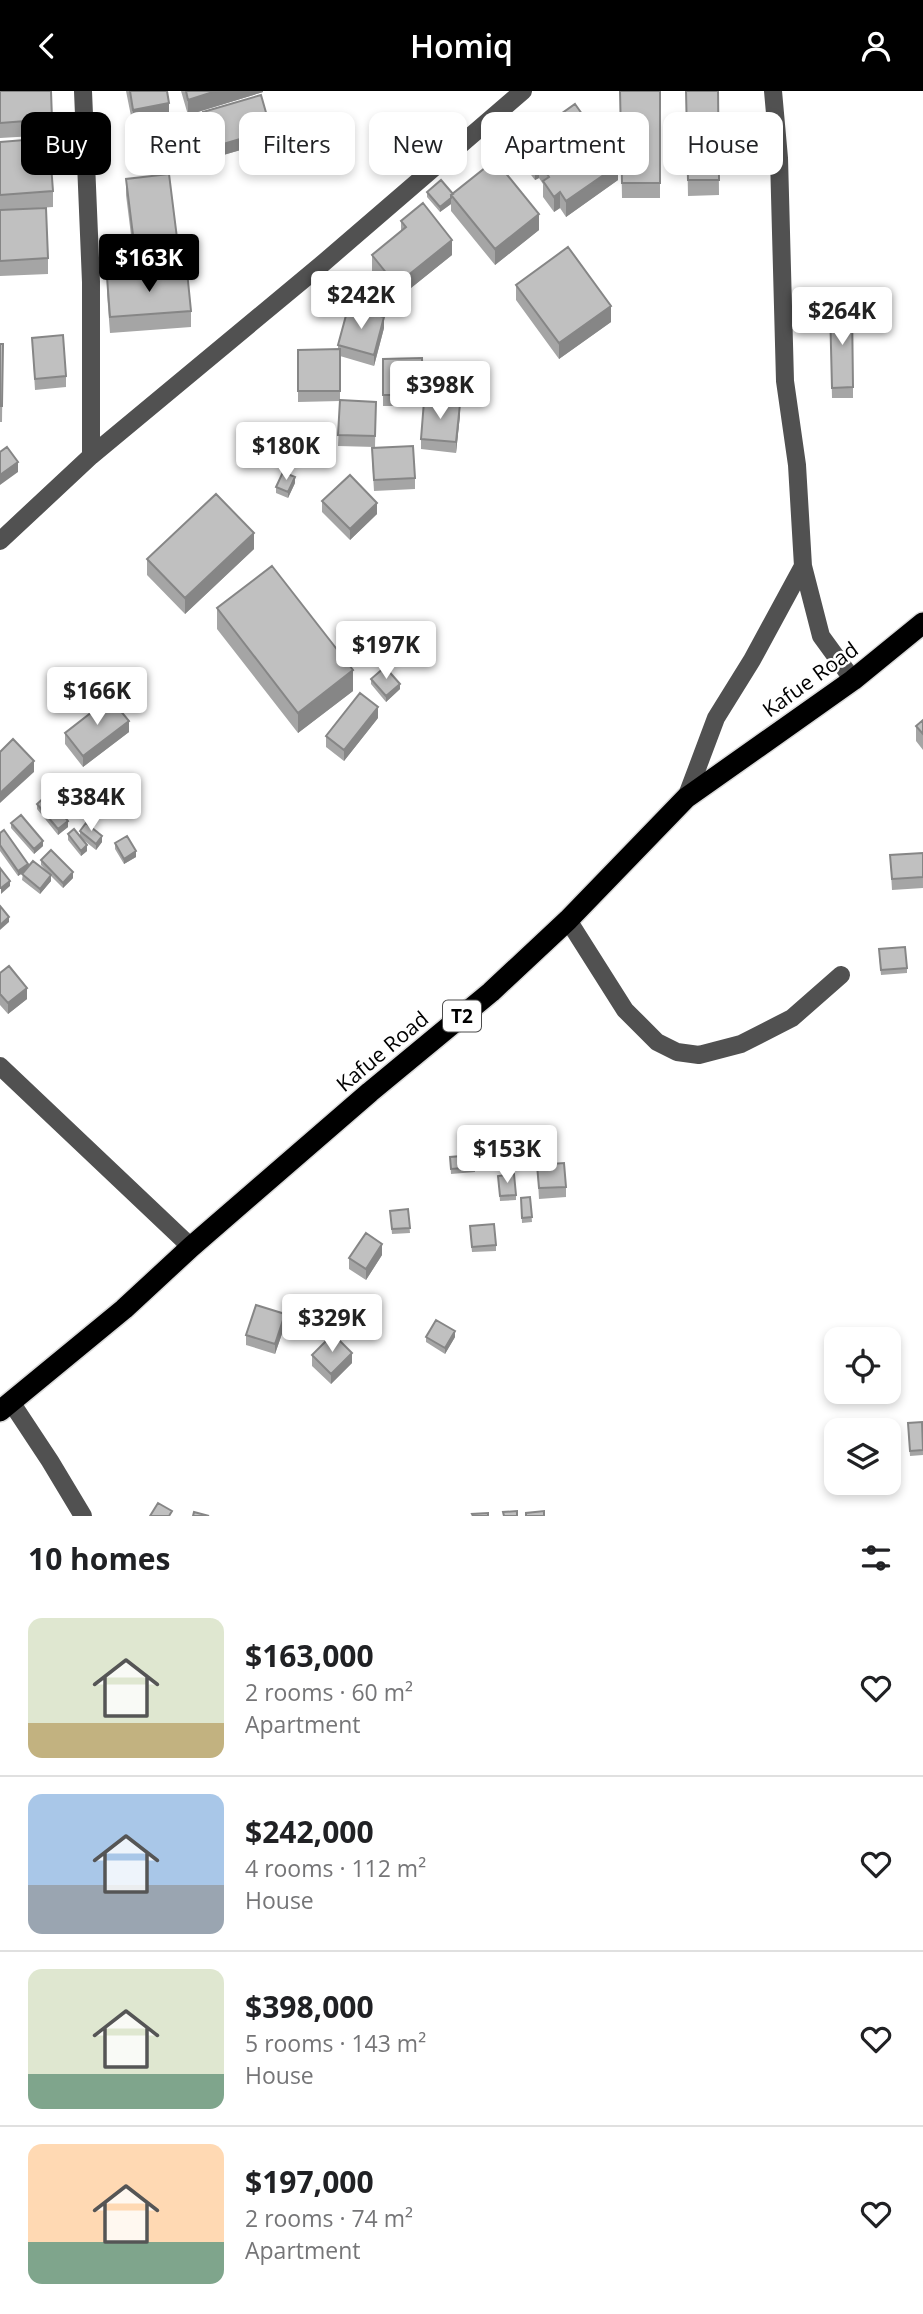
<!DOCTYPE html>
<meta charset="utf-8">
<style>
body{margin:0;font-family:"Open Sans",sans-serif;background:#f2f2f2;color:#202124;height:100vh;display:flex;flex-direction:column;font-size:26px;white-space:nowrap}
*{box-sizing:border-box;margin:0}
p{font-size:23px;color:#757577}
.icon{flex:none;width:38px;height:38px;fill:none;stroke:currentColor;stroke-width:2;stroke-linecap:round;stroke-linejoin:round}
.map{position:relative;height:1425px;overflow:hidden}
.side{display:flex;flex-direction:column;background:#fff;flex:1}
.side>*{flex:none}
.top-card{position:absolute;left:21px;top:21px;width:882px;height:63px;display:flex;gap:14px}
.tools{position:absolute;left:824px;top:1236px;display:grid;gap:14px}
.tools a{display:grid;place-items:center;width:77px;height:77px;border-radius:14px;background:#fff;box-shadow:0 4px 10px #0003;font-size:35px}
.price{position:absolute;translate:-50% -60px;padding:0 16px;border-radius:7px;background:#fff;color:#222;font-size:23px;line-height:46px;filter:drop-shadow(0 2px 4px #0008)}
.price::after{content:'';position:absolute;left:50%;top:42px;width:21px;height:16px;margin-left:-10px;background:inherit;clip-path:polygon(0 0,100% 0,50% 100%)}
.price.on{background:#000;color:#fff}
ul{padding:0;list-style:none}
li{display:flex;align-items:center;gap:21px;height:175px;padding:0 28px}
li+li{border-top:2px solid #e0e0e0}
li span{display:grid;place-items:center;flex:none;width:196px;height:140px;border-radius:14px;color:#555}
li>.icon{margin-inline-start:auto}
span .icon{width:84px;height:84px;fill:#fffc;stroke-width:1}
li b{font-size:30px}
h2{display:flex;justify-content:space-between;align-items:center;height:84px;padding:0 28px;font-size:30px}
.pill{padding:0 24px;border-radius:14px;background:#fff;box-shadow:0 4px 10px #0003;font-size:24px;line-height:63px}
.pill.on{background:#000;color:#fff}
header{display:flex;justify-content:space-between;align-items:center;height:91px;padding:0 28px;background:#000;color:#fff;font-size:32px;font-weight:600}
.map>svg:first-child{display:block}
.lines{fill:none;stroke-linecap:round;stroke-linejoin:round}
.highway-casing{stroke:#dbdbdb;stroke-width:24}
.minor{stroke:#515151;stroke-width:18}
.highway{stroke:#000;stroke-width:21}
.wall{fill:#a5a5a5}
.shaded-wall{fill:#868686}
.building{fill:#c0c0c0;stroke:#868686;stroke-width:2}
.labels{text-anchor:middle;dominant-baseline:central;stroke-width:5;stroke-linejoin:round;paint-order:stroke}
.shield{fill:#fff;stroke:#4c4c4c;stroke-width:2}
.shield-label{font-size:19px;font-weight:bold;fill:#000}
.street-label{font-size:21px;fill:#000;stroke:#fff}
</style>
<header><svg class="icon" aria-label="back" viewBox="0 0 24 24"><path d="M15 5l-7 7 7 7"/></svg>Homiq<svg class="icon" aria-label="person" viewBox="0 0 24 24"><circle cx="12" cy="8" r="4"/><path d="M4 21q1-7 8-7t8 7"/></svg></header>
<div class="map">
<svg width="923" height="1425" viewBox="0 0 923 1425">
<rect width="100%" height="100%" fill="#fff"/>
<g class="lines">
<defs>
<path id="highway" d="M0,1320L124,1218L191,1156L370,1001L491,901L568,829L686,707L853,589L923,532"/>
</defs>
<use href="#highway" class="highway-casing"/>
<path class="minor" d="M83,0L91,191V365
M0,450L91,365L321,174L523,0
M803,475L821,545L853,589
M686,707L716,627L752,569L803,475L797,374L785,290L779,67L773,0
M568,829L625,919L657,951L677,961L699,964L741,953L792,927L841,884
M0,975L191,1156
M11,1311L50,1370L83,1425"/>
<use href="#highway" class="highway"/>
</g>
<path class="wall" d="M0,0L52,28V44L0,47Z
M126,0H167L169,27L133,35Z
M181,0H263V1L188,24Z
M620,0H660V107H622Z
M686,0H718L719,104L688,105Z
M203,21L271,50L213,67L203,32Z
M173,35L206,69V80L178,84L173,45Z
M523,50L618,89L566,126L560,117L554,121L543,106V93L539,87L535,89L524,75V67L523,65Z
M0,51L53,100V116L22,118L48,167V183L0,185Z
M126,88L178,155V170L135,176L126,104Z
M427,101L453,103L539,139L495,174L451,120V113L440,121L427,106Z
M401,130L452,164L396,209L372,180V164L401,140Z
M107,186L191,220V236L110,242L107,202Z
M516,194L611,231L559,268L516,209Z
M830,216L853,296V307H832Z
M384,237L374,275L340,265V309L376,311L375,356L338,355L340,310L298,311V259L338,258V254Z
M32,247L66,285V296L35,299Z
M0,253H3L2,331H0Z
M422,267L423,315H383V268Z
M460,324L456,362L421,358V348Z
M372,367L415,387V398L374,400Z
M295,392L288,407L276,402V396Z
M322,410L377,423L350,449L322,421Z
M254,458L185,523L147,484V468Z
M217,517L353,600L298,642L217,538Z
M371,588L400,598L386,611L371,593Z
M378,627L344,670L326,656V645Z
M923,629V659L916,650V635Z
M129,641L83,676L65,653V642Z
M37,713L68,736L58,744L37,718Z
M11,732L43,755L34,763L11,737Z
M80,740L102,751L96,759L81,747L87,760L81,765L68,749V743L80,744Z
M0,742L28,776L48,782L41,774V769L73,787L63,797L51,785V790L40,803L22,789L23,782L18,785L0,760Z
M115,752L136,766L124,773L115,758Z
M923,762V797L892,799L890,764Z
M879,864L907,877V882L881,884Z
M0,882L27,908L8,923L0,914Z
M518,1039L537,1062V1068L520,1069Z
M474,1064L475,1081L451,1083L450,1066Z
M537,1074L566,1096V1106L539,1108Z
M498,1085L516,1104V1109L500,1110Z
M530,1106L532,1131L522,1132L521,1107Z
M408,1118L410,1142L392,1143L390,1120Z
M470,1140L496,1154V1160L472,1161Z
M382,1164L366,1189L349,1178V1167Z
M285,1234L275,1263L246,1254V1244Z
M426,1246H455L445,1263L426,1251Z
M312,1264L352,1272L331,1293L312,1275Z
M908,1337L923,1345V1364L910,1365Z"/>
<path class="shaded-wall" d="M216,0H263V1L188,24V9Z
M169,12V27L133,35V19Z
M271,39V50L213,67V56Z
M539,71V87L535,89V74Z
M618,74V89L566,126V110Z
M560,101V117L554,121V106Z
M451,107V113L440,121V116Z
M539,123V139L495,174V158Z
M452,149V164L396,209V194Z
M611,215V231L559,268V252Z
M384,226V237L374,275V264Z
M460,313V324L456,362V351Z
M18,371V381L0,394V384Z
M295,386V392L288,407V401Z
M377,412V423L350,449V438Z
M254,442V458L185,523V507Z
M353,579V600L298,642V622Z
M400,593V598L386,611V605Z
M378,616V627L344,670V659Z
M129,630V641L83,676V665Z
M34,670V681L0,712V702Z
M68,730V736L58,744V738Z
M102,745V751L96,759V753Z
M43,750V755L34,763V758Z
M87,754V760L81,765V760Z
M136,760V766L124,773V768Z
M28,773V778L18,785V780Z
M73,781V787L63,797V792Z
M51,784V790L40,803V798Z
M10,790V795L1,803V797Z
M9,826V831L0,839V834Z
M27,897V908L8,923V912Z
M382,1153V1164L366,1189V1178Z
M285,1223V1234L275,1263V1253Z
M455,1240V1246L445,1263V1257Z
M352,1262V1272L331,1293V1283Z"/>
<path class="building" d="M0,0H51L52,28L0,32Z
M130,0H167L169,12L133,19Z
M186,0H216L188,9Z
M620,0H660V92H622Z
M686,0H718L719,89H688Z
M261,4L271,39L213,56L203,21Z
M575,13L618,74L566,110L560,101L554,106L543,90L549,86L539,71L535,74L524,59L528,56L523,50Z
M201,31L206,69L178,73L173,35Z
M49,47L53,100L0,104V51Z
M495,69L539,123L495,158L451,104Z
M169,83L178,155L135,160L126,88Z
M441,89L453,103L451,104V107L440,116L427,101Z
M423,112L452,149L396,194L372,164L406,136L401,130Z
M46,117L48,167L0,170V119Z
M568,156L611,215L559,252L516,194Z
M187,180L191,220L110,226L107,186Z
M830,216H852L853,296L832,297Z
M348,217L384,226L374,264L338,254Z
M63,244L66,285L35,288L32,247Z
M0,253H3L2,315H0Z
M340,258V300H298V259Z
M422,267L423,304H383V268Z
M340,309L376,311L375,345L338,344Z
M424,310L460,313L456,351L421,348Z
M413,355L415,387L374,389L372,357Z
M7,356L18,371L0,384V361Z
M283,381L295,386L288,401L276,396Z
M350,384L377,412L350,438L322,410Z
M216,403L254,442L185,507L147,468Z
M272,475L353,579L298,622L217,517Z
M385,576L400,593L386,605L371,588Z
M360,602L378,616L344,659L326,645Z
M110,607L129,630L83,665L65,642Z
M923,629V643L916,635Z
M13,648L34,670L0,702V661Z
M47,704L68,730L58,738L37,713Z
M21,724L43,750L34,758L11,732Z
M86,732L102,745L96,753L80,740Z
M74,738L87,754L81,760L68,743Z
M4,739L28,773L18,780L0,754V742Z
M127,745L136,760L124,768L115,752Z
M51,759L73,781L63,792L41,769Z
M923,762V786L892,788L890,764Z
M33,770L51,784L40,798L22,783Z
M0,777L10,790L1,797H0Z
M0,815L9,826L0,834Z
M905,856L907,877L881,879L879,858Z
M9,875L27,897L8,912L0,903V882Z
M535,1038L537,1062L520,1064L518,1039Z
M474,1064L475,1076L451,1078L450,1066Z
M564,1072L566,1096L539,1097L537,1074Z
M514,1083L516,1104L500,1105L498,1085Z
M530,1106L532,1126L522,1127L521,1107Z
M408,1118L410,1137L392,1138L390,1120Z
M494,1133L496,1154L472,1156L470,1135Z
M366,1142L382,1153L366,1178L349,1167Z
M256,1214L285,1223L275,1253L246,1244Z
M436,1229L455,1240L445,1257L426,1246Z
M333,1243L352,1262L331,1283L312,1264Z
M922,1331L923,1359L910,1360L908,1332Z
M158,1412L172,1420L169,1425H150Z
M517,1420V1425H504L503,1421Z
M544,1420V1425H526V1422Z
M194,1421L209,1425H193Z
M488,1422V1425H473L472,1423Z"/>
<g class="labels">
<rect class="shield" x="443" y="909.5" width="38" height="31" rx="5"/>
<g class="shield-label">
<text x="462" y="925">T2</text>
</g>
<g class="street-label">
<text transform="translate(810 588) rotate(-36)">Kafue Road</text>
<text transform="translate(382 960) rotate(-40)">Kafue Road</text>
</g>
</g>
</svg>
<div class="tools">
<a><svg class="icon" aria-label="locate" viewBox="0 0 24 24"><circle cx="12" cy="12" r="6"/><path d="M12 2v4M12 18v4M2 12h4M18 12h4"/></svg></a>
<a><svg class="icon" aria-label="layers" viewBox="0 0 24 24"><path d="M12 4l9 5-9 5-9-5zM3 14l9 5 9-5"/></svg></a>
</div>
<b class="price on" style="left:149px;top:203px">$163K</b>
<b class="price" style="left:361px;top:240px">$242K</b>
<b class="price" style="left:842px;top:256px">$264K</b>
<b class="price" style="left:440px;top:330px">$398K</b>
<b class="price" style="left:286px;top:391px">$180K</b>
<b class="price" style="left:386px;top:590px">$197K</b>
<b class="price" style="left:97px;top:636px">$166K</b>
<b class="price" style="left:91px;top:742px">$384K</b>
<b class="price" style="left:507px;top:1094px">$153K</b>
<b class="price" style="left:332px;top:1263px">$329K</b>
<div class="top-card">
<a class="pill on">Buy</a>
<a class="pill">Rent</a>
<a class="pill">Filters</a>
<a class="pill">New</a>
<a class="pill">Apartment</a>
<a class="pill">House</a>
</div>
</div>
<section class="side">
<h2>10 homes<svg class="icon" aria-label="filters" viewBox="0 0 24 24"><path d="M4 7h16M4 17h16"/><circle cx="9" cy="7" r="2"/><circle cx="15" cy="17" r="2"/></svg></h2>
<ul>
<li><span style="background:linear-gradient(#dfe7d0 75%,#c2b280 0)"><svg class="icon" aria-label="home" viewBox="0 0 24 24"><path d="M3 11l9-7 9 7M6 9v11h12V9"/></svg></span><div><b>$163,000</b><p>2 rooms · 60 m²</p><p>Apartment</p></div><svg class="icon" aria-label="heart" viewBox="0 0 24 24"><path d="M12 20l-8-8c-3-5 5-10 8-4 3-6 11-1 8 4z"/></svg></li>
<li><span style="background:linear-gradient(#a9c7e8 65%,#9aa5b1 0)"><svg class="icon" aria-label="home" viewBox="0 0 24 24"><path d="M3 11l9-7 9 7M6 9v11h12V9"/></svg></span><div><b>$242,000</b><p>4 rooms · 112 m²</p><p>House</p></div><svg class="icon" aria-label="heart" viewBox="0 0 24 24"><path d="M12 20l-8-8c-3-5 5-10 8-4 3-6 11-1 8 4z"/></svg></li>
<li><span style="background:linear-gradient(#dfe7d0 75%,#7fa58c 0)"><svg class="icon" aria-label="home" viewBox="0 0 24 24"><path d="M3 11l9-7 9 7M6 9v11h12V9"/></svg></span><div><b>$398,000</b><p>5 rooms · 143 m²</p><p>House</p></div><svg class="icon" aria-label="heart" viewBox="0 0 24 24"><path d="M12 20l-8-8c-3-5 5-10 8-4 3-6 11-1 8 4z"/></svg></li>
<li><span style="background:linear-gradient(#ffd9b3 70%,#7fa58c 0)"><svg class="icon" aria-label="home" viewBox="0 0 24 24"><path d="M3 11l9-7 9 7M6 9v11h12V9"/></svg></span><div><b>$197,000</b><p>2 rooms · 74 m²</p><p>Apartment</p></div><svg class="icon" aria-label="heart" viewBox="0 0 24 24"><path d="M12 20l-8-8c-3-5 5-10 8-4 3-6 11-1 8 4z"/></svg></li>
</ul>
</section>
